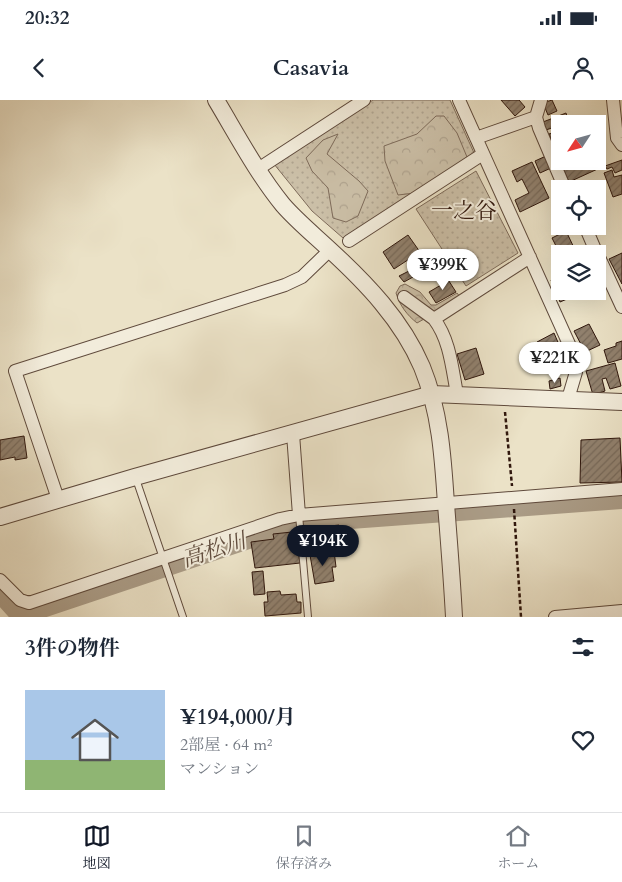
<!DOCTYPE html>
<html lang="ja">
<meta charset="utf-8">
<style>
body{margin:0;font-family:Cardo,"Noto Serif JP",serif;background:#f6f6f7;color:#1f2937;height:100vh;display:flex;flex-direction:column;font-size:19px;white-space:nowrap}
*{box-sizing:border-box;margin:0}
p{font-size:16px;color:#747a83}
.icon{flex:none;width:28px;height:28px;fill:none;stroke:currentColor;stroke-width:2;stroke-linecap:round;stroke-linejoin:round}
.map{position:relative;height:517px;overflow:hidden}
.panel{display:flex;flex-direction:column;background:#fff;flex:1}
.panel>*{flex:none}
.needle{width:32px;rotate:234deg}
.tools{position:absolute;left:551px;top:15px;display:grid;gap:10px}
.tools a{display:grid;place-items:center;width:55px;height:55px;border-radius:0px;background:#fff;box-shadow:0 5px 20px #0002;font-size:25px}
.price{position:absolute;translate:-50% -42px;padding:0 11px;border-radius:18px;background:#fff;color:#222;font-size:16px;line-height:32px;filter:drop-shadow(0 1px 2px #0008)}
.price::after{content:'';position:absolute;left:50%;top:30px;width:15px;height:11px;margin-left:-8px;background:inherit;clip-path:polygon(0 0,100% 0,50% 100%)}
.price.on{background:#111827;color:#fff}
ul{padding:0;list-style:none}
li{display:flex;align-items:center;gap:15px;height:125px;padding:0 25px}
li span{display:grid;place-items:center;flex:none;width:140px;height:100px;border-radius:0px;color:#555}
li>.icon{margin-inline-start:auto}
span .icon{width:60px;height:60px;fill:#fffc;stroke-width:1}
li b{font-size:21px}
h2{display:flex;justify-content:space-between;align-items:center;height:60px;padding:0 25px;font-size:21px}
.status{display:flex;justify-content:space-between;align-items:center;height:35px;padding:0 25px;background:#fff;direction:ltr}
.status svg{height:14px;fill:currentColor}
header{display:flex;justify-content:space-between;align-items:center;height:65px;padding:0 25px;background:#fff;font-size:22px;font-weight:700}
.menu{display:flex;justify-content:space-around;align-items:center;height:70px;border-top:1px solid #e0e1e3;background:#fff;font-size:14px;color:#747a83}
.menu a{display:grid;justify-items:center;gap:2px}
.menu .on{color:#111827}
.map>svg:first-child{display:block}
.grass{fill:url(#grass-dots);stroke:#7e6b5a}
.forest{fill:url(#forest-crowns);stroke:#7e6b5a}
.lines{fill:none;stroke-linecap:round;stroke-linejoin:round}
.river{stroke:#ab9d88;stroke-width:22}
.building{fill:url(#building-hatch);stroke:#30170d}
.service-casing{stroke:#5f4a3c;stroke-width:8}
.minor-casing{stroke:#5f4a3c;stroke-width:14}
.tertiary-casing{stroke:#5f4a3c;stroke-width:18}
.path{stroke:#30170d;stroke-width:2.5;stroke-dasharray:4 2.5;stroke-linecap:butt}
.service{stroke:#f2ecdb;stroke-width:6}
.minor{stroke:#f2ecdb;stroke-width:12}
.tertiary{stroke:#f2ecdb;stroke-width:16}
.labels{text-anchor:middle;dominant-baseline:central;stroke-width:4;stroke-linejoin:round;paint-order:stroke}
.neighbourhood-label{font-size:22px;fill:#30170d;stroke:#f2ecdb}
.water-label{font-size:22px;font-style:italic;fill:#614d3e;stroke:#f2ecdb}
</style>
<div class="status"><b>20:32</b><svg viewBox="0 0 49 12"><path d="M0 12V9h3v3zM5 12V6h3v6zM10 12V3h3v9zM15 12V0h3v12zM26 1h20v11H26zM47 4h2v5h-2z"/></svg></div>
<header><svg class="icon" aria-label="back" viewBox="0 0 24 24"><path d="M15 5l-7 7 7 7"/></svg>Casavia<svg class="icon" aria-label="person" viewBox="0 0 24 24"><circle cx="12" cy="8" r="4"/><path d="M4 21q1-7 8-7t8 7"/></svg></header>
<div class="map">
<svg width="622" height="517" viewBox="0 0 622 517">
<defs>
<pattern id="grass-dots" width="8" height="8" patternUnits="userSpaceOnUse" patternTransform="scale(1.25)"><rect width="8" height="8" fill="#cbbfa7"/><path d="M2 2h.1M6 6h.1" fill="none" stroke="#afa38f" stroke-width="1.8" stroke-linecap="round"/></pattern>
<pattern id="forest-crowns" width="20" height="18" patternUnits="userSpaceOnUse" patternTransform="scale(1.25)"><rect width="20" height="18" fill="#cbbfa7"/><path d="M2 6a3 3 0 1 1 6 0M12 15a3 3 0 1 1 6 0" fill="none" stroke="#afa38f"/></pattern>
<pattern id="building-hatch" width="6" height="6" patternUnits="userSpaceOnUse" patternTransform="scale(1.25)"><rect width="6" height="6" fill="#91816e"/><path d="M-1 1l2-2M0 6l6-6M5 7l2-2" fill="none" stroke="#776959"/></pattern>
</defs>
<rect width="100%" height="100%" fill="#ebe2c7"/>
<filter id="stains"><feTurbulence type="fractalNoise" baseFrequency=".004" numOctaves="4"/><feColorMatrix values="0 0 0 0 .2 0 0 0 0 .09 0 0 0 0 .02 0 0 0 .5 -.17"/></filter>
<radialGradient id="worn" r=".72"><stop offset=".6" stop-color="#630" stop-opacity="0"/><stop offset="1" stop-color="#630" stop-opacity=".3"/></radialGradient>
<path class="grass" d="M373,0H450L475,55L343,138L312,111L274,64Z
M476,71L518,153L466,186L416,109Z"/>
<path class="forest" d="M436,16H444L457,33L467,57L415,93L398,95L385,61L384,46L417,34Z
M338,34L327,54L359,81L368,91L358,116L346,122L333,118L328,88L312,71L306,58L323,40Z
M405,184L420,192L431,205H436L457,193L461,198L417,223C407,215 400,206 396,193L400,186Z"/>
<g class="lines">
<path class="river" d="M0,491L21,514L296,422L622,398"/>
</g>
<path class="building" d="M501,0H519L525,7L515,16Z
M552,0L557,11L548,15L543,3Z
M566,13L569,22L560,24V25L546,30L543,22Z
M560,30V55L558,56L549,34Z
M546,56L551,68L540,73L535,61Z
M598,58L602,67L569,82L560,62L598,61Z
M622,60V70L615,73L612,67L607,69L605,66Z
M532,62L549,98L520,112L515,100L529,93L522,79L517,82L512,71Z
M612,70L614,77L622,75V94L613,97L604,73Z
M566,131L577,154H560L552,138Z
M408,135L420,152L394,169L383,152Z
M622,153V184L609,159Z
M409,171L413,177L404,182L399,176Z
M560,176V191H572L574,196L560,202L551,180Z
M447,178L456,192L436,203L429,192L441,185L440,183Z
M589,224L600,245L585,252L574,231Z
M554,233L566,261L549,268L537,242Z
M622,241V259L608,263L604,250L616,246V243Z
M476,248L484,274L465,280L457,254Z
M615,263L621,286L610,289L606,278L602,279L605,291L593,295L586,271Z
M560,278L561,286L550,289L549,281Z
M24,336L27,358L15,360V357L0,360V340Z
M620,338L622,382L580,383L581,340Z
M339,425L340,434L331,436L330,426Z
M328,426V433L321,434L322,448L309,449L307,428Z
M292,432V436L296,435L300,463L255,468L251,442L274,439L273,434Z
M334,451L336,467H332L334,481L315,484L310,455Z
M263,471L265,494L254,495L252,472Z
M280,491L281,495L296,494L297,502H301V513L265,516L264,502H268L267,492Z"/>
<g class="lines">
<defs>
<path id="service" d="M136,379L183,517
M299,415L308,517"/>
<path id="minor" d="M459,0L573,253L576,272L568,299
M613,0L617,38L622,45
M536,17L539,28L565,89
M476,38L536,17L541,0
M258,69L364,0
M585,126L597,154
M349,141L483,54
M598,155L622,207
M404,197L434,219
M457,294C452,268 450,240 434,219L530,157
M293,334L299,415
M58,399L15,271L285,185L302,177L330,150
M0,480L20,500L29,503L280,419L299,415L622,389
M555,517L622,511"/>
<path id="tertiary" d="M216,0C237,35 257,73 283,105C297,121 314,135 329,149C366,183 402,220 422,267C440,311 443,357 446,404C449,442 452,479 454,517
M0,417L135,377L432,294L622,302"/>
</defs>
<use href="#service" class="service-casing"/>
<use href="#minor" class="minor-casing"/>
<use href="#tertiary" class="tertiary-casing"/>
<path class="path" d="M505,312L512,386
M514,409L521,517"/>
<use href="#service" class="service"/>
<use href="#minor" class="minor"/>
<use href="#tertiary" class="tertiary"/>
</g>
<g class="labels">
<g class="neighbourhood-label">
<text x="464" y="111">一之谷</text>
</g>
<g class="water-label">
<text transform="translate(214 450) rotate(-18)">高松川</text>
</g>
</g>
<rect width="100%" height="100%" filter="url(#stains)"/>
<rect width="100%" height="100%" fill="url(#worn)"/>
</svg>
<div class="tools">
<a><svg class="needle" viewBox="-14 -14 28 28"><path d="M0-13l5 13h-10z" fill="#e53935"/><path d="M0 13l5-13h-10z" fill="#747a83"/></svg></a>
<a><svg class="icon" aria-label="locate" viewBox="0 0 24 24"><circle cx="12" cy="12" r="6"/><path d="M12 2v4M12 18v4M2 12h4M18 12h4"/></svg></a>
<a><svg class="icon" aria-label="layers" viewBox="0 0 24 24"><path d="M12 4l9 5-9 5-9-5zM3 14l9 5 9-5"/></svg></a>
</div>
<b class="price" style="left:443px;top:191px">¥399K</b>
<b class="price" style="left:555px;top:284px">¥221K</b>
<b class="price on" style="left:323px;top:467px">¥194K</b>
</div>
<section class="panel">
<h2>3件の物件<svg class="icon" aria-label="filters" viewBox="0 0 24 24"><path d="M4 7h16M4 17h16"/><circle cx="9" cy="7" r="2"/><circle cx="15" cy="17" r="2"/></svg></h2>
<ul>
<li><span style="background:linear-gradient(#a9c7e8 70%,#8fb573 0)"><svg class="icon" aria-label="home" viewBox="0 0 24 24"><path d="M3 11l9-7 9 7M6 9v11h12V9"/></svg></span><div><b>¥194,000/月</b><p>2部屋 · 64 m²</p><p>マンション</p></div><svg class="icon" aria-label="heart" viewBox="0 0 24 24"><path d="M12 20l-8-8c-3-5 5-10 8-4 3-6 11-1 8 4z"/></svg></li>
</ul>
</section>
<nav class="menu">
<a class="on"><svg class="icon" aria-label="map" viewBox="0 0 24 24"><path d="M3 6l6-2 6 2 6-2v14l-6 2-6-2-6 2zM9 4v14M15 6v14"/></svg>地図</a>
<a><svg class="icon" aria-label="saved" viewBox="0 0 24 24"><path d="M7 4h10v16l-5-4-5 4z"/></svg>保存済み</a>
<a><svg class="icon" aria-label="home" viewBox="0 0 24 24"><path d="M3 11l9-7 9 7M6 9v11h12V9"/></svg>ホーム</a>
</nav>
